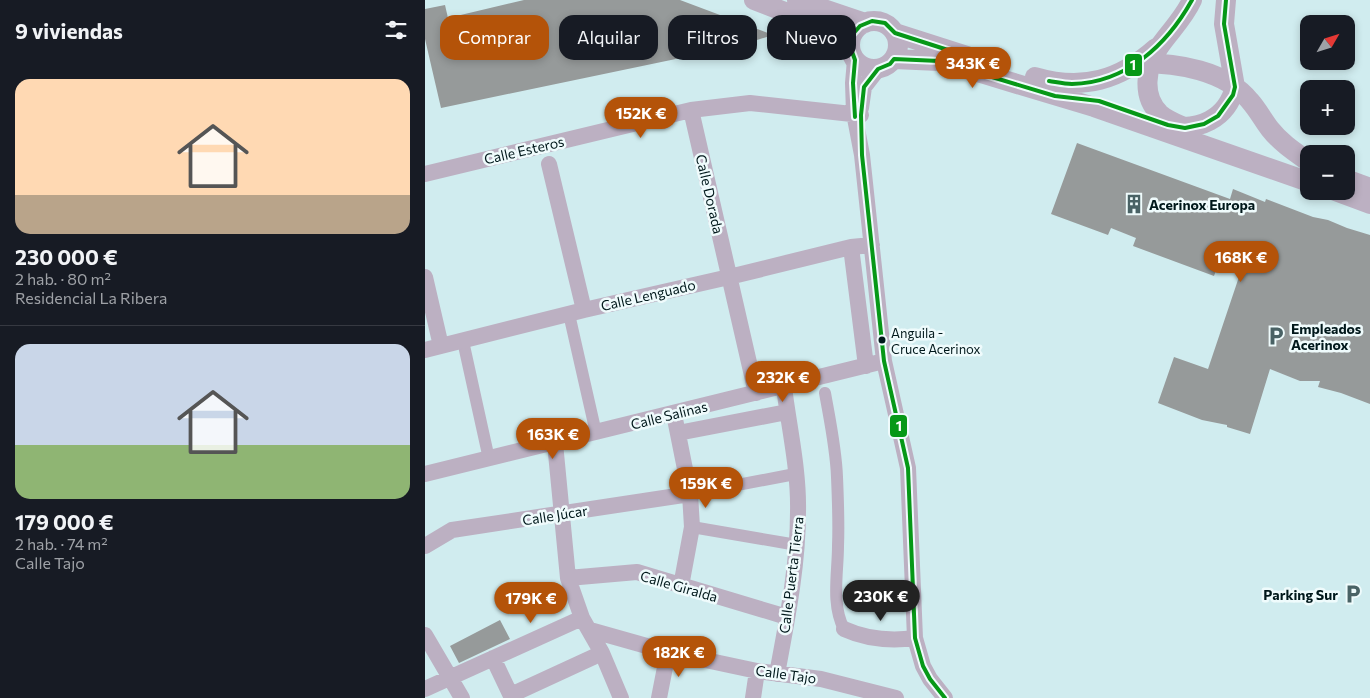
<!DOCTYPE html>
<html lang="es">
<meta charset="utf-8">
<style>
body{margin:0;font-family:Commissioner,sans-serif;background:#20242c;color:#f1f3f6;height:100vh;display:flex;flex-direction:column;font-size:19px;white-space:nowrap}
*{box-sizing:border-box;margin:0}
p{font-size:16px;color:#9ea1a6}
.icon{flex:none;width:28px;height:28px;fill:none;stroke:currentColor;stroke-width:2;stroke-linecap:round;stroke-linejoin:round}
.map{position:relative;flex:1;overflow:hidden}
.drawer{display:flex;flex-direction:column;background:#171b24;width:425px}
.drawer>*{flex:none}
.hud{position:absolute;left:15px;top:15px;width:475px;height:45px;display:flex;gap:10px}
.needle{width:32px;rotate:51deg}
.buttons{position:absolute;left:875px;top:15px;display:grid;gap:10px}
.buttons a{display:grid;place-items:center;width:55px;height:55px;border-radius:10px;background:#171b24;box-shadow:0 2px 8px #0003;font-size:25px}
.price{position:absolute;translate:-50% -42px;padding:0 11px;border-radius:18px;background:#b45309;color:#fff;font-size:16px;line-height:32px;filter:drop-shadow(0 1px 2px #0008)}
.price::after{content:'';position:absolute;left:50%;top:30px;width:15px;height:11px;margin-left:-8px;background:inherit;clip-path:polygon(0 0,100% 0,50% 100%)}
.price.selected{background:#222;color:#fff}
ul{padding:0;list-style:none}
li{display:grid;align-content:center;gap:10px;height:265px;padding:0 15px}
li+li{border-top:1px solid #363941}
li span{display:grid;place-items:center;height:155px;border-radius:15px;color:#555}
li>.icon{margin-inline-start:auto}
span .icon{width:90px;height:90px;fill:#fffc;stroke-width:1}
li b{font-size:21px}
h2{display:flex;justify-content:space-between;align-items:center;height:60px;padding:0 15px;font-size:21px}
.chip{padding:0 18px;border-radius:15px;background:#171b24;box-shadow:0 2px 8px #0003;font-size:18px;line-height:45px}
.chip.selected{background:#b45309;color:#fff}
main{display:flex;flex:1;min-height:0}
.map>svg:first-child{display:block}
.building{fill:#969a9a}
.lines{fill:none;stroke-linecap:round;stroke-linejoin:round}
.pedestrian{stroke:#bcb0c2;stroke-width:12}
.minor{stroke:#bcb0c2;stroke-width:16}
.tertiary{stroke:#bcb0c2;stroke-width:20}
.bus-1-casing{stroke:#effbfc;stroke-width:8}
.bus-1{stroke:#069817;stroke-width:4}
.bus-dot{fill:#00181b;stroke:#effbfc;stroke-width:2}
.labels{text-anchor:middle;dominant-baseline:central;stroke-width:5;stroke-linejoin:round;paint-order:stroke}
.bus-label{font-size:13px;fill:#00181b;stroke:#effbfc;text-anchor:start}
.street-label{font-size:14px;fill:#00181b;stroke:#effbfc}
.poi-label{font-size:14px;font-weight:bold;fill:#00181b;stroke:#effbfc;text-anchor:start}
.line-badge{stroke:#effbfc;stroke-width:2}
.badge-label{font-size:14px;text-anchor:middle;font-weight:bold;fill:#fff}
</style>
<main>
<section class="drawer">
<h2>9 viviendas<svg class="icon" aria-label="filters" viewBox="0 0 24 24"><path d="M4 7h16M4 17h16"/><circle cx="9" cy="7" r="2"/><circle cx="15" cy="17" r="2"/></svg></h2>
<ul>
<li><span style="background:linear-gradient(#ffd9b3 75%,#b9a48a 0)"><svg class="icon" aria-label="home" viewBox="0 0 24 24"><path d="M3 11l9-7 9 7M6 9v11h12V9"/></svg></span><div><b>230 000 €</b><p>2 hab. · 80 m²</p><p>Residencial La Ribera</p></div></li>
<li><span style="background:linear-gradient(#c9d6e8 65%,#8fb573 0)"><svg class="icon" aria-label="home" viewBox="0 0 24 24"><path d="M3 11l9-7 9 7M6 9v11h12V9"/></svg></span><div><b>179 000 €</b><p>2 hab. · 74 m²</p><p>Calle Tajo</p></div></li>
</ul>
</section>
<div class="map">
<svg width="945" height="698" viewBox="0 0 945 698">
<rect width="100%" height="100%" fill="#d0ecef"/>
<path class="building" d="M99,0H255L348,35L313,46L16,108L0,39V9L20,5L23,18Z
M652,143L805,199L808,189L840,202L841,199L888,217L903,220L922,228L945,235V404L916,393L893,387L895,381H875L845,369L825,434L802,427V425L777,420L733,403L749,357L783,369L821,256L799,248L789,276L708,246L711,238L686,228L683,235L626,214Z
M75,620L85,639L34,663L25,646Z"/>
<g class="lines">
<path class="pedestrian" d="M144,314L171,433
M38,341L64,459
M400,393C405,421 411,449 412,477C413,500 414,523 413,546C413,573 406,604 419,629
M265,494L370,474
M267,527L372,545"/>
<path class="minor" d="M430,60L428,83L429,113L437,155L459,361L483,468L490,638L498,666L505,679L520,698
M436,108L439,87L453,69
M266,110L331,393
M124,164L159,310
M0,174L266,110L325,103L436,115
M426,247L441,366
M0,277L16,346
M0,350L159,310L304,277L426,247L447,245
M249,414L265,494L267,527L256,586
M253,433L362,412
M130,443L143,578L157,618L177,653L196,698
M0,474L459,361
M0,546L27,530L265,494
M143,578L212,572L362,617
M419,629C441,639 467,641 490,638
M165,630L243,652L332,671L396,679L471,698
M0,635L37,698
M68,658L87,698
M352,674C362,620 373,566 373,512C374,470 364,428 359,387
M0,689L157,618
M86,695L177,653
M234,698L243,652
M328,698L332,671"/>
<path class="tertiary" d="M329,0L383,21L426,52
M372,0L440,23
M425 45a24 24 0 1 1 48 0a24 24 0 1 1-48 0Z
M470,33L542,56
M469,59L514,61L559,74L669,107L884,182
M715,63C752,63 800,70 825,101C833,110 838,120 845,129C856,143 870,152 884,162
M610,77C658,91 695,80 731,48
M743,125C773,132 802,119 810,87L799,24L801,0
M759,127C750,123 742,120 735,114C716,96 721,67 734,47C745,31 759,18 767,0
M921,179L945,188
M910,191L945,204"/>
<defs>
<path id="bus-1" d="M624,81C631,82 639,84 647,84C701,83 742,45 767,0
M430,117L428,83L430,60L425,46L427,35L435,26L447,21L460,23L470,33L526,51
M520,698L505,679L498,666L490,638L483,468L459,361L437,155L436,115L439,87L453,69L465,64L469,59L514,61L630,96L674,101L743,125L760,128L779,124L793,116L808,95L810,87L799,24L801,0"/>
</defs>
<use href="#bus-1" class="bus-1-casing"/>
<use href="#bus-1" class="bus-1"/>
</g>
<defs>
<symbol id="building-bare" viewBox="-9 -9 18 18"><path d="M-4-6H4V6H1V3H-1V6H-4ZM-2.5-4.3h1.7v1.8h-1.7ZM.8-4.3h1.7v1.8H.8ZM-2.5-1h1.7V.8h-1.7ZM.8-1h1.7V.8H.8Z" fill="#496265" stroke="#effbfc" stroke-width="2.5" paint-order="stroke"/></symbol>
<symbol id="parking-bare" viewBox="-9 -9 18 18"><path d="M-3.5-5.5H1a3.5 3.5 0 0 1 0 7H-1V5.5H-3.5ZM-1-3.4V-.6H.8a1.4 1.4 0 0 0 0-2.8Z" fill="#496265" stroke="#effbfc" stroke-width="2.5" paint-order="stroke"/></symbol>
</defs>
<g fill-rule="evenodd">
<use href="#building-bare" x="695" y="190" width="28" height="28"/>
<use href="#parking-bare" x="837" y="322" width="28" height="28"/>
<use href="#parking-bare" x="914" y="580" width="28" height="28"/>
</g>
<circle class="bus-dot" cx="457" cy="340" r="4.5"/>
<g class="labels">
<g class="bus-label">
<text x="466" y="333">Anguila -<tspan x="466" dy="16">Cruce Acerinox</tspan></text>
</g>
<g class="street-label">
<text transform="translate(99 150) rotate(-13)">Calle Esteros</text>
<text transform="translate(285 194) rotate(77)">Calle Dorada</text>
<text transform="translate(223 295) rotate(-13)">Calle Lenguado</text>
<text transform="translate(244 415) rotate(-14)">Calle Salinas</text>
<text transform="translate(130 515) rotate(-9)">Calle Júcar</text>
<text transform="translate(366 575) rotate(-83)">Calle Puerta Tierra</text>
<text transform="translate(254 586) rotate(16)">Calle Giralda</text>
<text transform="translate(361 674) rotate(8)">Calle Tajo</text>
</g>
<g class="poi-label">
<text x="724" y="204">Acerinox Europa</text>
<text x="866" y="328">Empleados<tspan x="866" dy="16">Acerinox</tspan></text>
<text x="913" y="594" text-anchor="end">Parking Sur</text>
</g>
</g>
<g class="line-badge">
<rect x="699" y="53" width="19" height="24" rx="5" fill="#069817"/>
<rect x="464" y="414" width="19" height="24" rx="5" fill="#069817"/>
</g>
<g class="badge-label">
<text x="708" y="70">1</text>
<text x="474" y="431">1</text>
</g>
</svg>
<div class="buttons">
<a><svg class="needle" viewBox="-14 -14 28 28"><path d="M0-13l5 13h-10z" fill="#e53935"/><path d="M0 13l5-13h-10z" fill="#9ea1a6"/></svg></a>
<a>+</a>
<a>−</a>
</div>
<b class="price" style="left:548px;top:89px">343K €</b>
<b class="price" style="left:216px;top:139px">152K €</b>
<b class="price" style="left:816px;top:283px">168K €</b>
<b class="price" style="left:358px;top:403px">232K €</b>
<b class="price" style="left:128px;top:460px">163K €</b>
<b class="price" style="left:281px;top:509px">159K €</b>
<b class="price selected" style="left:456px;top:622px">230K €</b>
<b class="price" style="left:106px;top:624px">179K €</b>
<b class="price" style="left:254px;top:678px">182K €</b>
<div class="hud">
<a class="chip selected">Comprar</a>
<a class="chip">Alquilar</a>
<a class="chip">Filtros</a>
<a class="chip">Nuevo</a>
</div>
</div>
</main>
